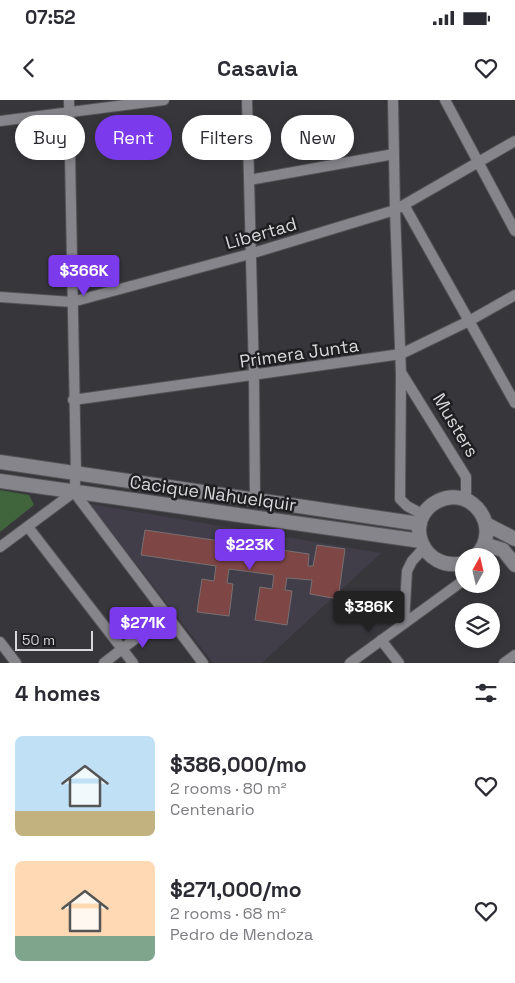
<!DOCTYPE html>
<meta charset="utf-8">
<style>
body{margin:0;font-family:"Space Grotesk",sans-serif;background:#f2f2f3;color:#2b2b33;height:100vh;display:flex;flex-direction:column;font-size:19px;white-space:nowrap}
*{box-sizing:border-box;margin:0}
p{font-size:16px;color:#7c7c81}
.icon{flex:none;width:28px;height:28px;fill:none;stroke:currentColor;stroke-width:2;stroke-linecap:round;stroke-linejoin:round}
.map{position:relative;height:563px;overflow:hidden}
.side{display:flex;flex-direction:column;background:#fff;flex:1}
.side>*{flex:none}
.banner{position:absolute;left:15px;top:15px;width:485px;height:45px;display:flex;gap:10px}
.needle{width:32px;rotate:8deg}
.buttons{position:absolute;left:455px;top:448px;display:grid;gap:10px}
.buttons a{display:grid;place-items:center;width:45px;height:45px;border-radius:50%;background:#fff;box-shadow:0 2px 8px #0003;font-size:25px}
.scale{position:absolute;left:15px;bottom:12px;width:78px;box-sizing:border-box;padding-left:5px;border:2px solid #d8d7da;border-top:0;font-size:14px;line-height:18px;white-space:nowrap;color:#d8d7da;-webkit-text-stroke:4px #1f1e20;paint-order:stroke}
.price{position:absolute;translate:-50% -42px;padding:0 11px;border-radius:5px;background:#7c3aed;color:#fff;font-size:16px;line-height:32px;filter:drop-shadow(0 1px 2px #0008)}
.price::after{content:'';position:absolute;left:50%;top:30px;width:15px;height:11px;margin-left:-8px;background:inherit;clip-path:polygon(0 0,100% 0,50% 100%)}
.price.current{background:#222;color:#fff}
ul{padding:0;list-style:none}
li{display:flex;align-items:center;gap:15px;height:125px;padding:0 15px}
li span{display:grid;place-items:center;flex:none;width:140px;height:100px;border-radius:8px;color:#555}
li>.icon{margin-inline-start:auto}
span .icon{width:60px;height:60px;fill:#fffc;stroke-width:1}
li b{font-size:21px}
h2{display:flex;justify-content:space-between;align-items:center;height:60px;padding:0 15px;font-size:21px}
.pill{padding:0 18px;border-radius:22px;background:#fff;box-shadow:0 2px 8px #0003;font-size:18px;line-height:45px}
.pill.current{background:#7c3aed;color:#fff}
.status{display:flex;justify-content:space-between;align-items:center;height:35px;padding:0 25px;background:#fff;direction:ltr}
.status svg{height:14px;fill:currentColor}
header{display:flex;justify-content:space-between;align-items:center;height:65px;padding:0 15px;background:#fff;font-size:22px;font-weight:700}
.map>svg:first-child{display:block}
.built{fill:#413e49}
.green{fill:#40643b}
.building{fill:#7f4646;stroke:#787171}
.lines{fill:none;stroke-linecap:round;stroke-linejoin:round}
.street-casing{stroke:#535256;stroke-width:12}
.secondary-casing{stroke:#535256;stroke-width:16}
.street{stroke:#86858b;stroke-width:10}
.secondary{stroke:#86858b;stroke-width:14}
.labels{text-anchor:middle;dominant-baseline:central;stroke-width:5;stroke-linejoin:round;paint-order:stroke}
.street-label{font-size:18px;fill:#d8d7da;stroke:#1f1e20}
</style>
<div class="status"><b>07:52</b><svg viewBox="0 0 49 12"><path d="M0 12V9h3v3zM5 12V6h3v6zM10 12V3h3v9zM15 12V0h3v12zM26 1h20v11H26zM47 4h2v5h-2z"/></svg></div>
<header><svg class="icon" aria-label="back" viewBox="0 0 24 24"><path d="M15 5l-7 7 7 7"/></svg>Casavia<svg class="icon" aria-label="heart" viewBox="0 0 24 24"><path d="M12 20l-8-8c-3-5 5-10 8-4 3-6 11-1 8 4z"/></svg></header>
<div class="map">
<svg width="515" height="563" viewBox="0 0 515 563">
<rect width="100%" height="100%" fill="#37363b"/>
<path class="built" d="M90,404L381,453L262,563H213Z"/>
<path class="green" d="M0,390L29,395L34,405L0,432Z"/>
<path class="building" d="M145,430L309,454L308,466H313L317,445L345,449L338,499L310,494L312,480L287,478L285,490L292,491L287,525L255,520L260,487L272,489L274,475L229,469L227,483L233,484L229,516L197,512L202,479L214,481L216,466L141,455Z"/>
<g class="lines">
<defs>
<path id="street" d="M69,0L76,374L74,392
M247,0L254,276L255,401
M393,0L395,110L401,274L400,399L407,406L424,415
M445,0L515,131
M0,21L164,0
M249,80L394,54
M404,105L515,303
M0,197L72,202L250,154L395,110L515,41
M402,274L466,377V400
M73,300L401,254L469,221L515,195
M74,392L203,563
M28,427L133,563
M0,447L74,392
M404,523L407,471L412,461L424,448
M381,540L399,563
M0,542L16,563
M104,563L166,515
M350,563L464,480
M504,563L515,555"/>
<path id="secondary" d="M0,362L420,424
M0,381L421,441
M486,424L515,439
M484,444L503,450
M503,450L515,465
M464,463C423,473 401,420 438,401C473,384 503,429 476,456"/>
</defs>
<use href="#street" class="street-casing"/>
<use href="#secondary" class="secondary-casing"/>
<use href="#street" class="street"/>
<use href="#secondary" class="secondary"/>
</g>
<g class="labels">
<g class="street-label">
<text transform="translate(261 133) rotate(-16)">Libertad</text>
<text transform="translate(299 253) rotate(-8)">Primera Junta</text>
<text transform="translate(456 325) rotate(59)">Musters</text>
<text transform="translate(213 393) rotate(8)">Cacique Nahuelquir</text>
</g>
</g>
</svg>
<div class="buttons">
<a><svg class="needle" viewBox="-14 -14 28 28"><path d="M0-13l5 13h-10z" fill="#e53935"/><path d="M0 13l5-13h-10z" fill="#7c7c81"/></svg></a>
<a><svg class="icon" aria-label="layers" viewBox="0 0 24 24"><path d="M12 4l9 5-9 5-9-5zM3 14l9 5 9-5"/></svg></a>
</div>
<div class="scale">50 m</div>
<b class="price" style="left:84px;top:197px">$366K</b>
<b class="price" style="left:250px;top:471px">$223K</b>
<b class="price current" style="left:369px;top:533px">$386K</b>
<b class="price" style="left:143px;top:549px">$271K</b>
<div class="banner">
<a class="pill">Buy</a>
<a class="pill current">Rent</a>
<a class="pill">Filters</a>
<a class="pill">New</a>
</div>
</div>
<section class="side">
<h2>4 homes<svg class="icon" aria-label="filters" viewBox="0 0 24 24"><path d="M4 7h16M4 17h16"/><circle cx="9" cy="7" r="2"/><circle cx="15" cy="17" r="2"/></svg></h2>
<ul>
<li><span style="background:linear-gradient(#bfe0f5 75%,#c2b280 0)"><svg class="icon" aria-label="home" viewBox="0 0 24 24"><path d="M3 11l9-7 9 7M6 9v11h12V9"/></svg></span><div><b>$386,000/mo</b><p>2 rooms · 80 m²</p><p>Centenario</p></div><svg class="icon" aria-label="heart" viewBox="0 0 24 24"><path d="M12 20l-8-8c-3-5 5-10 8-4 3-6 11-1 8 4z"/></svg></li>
<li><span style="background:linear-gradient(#ffd9b3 75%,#7fa58c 0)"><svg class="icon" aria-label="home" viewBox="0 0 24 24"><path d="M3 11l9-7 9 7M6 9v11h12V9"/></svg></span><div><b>$271,000/mo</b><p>2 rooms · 68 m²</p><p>Pedro de Mendoza</p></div><svg class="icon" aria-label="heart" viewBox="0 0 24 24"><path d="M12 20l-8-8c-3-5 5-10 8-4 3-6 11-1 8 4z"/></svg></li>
</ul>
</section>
